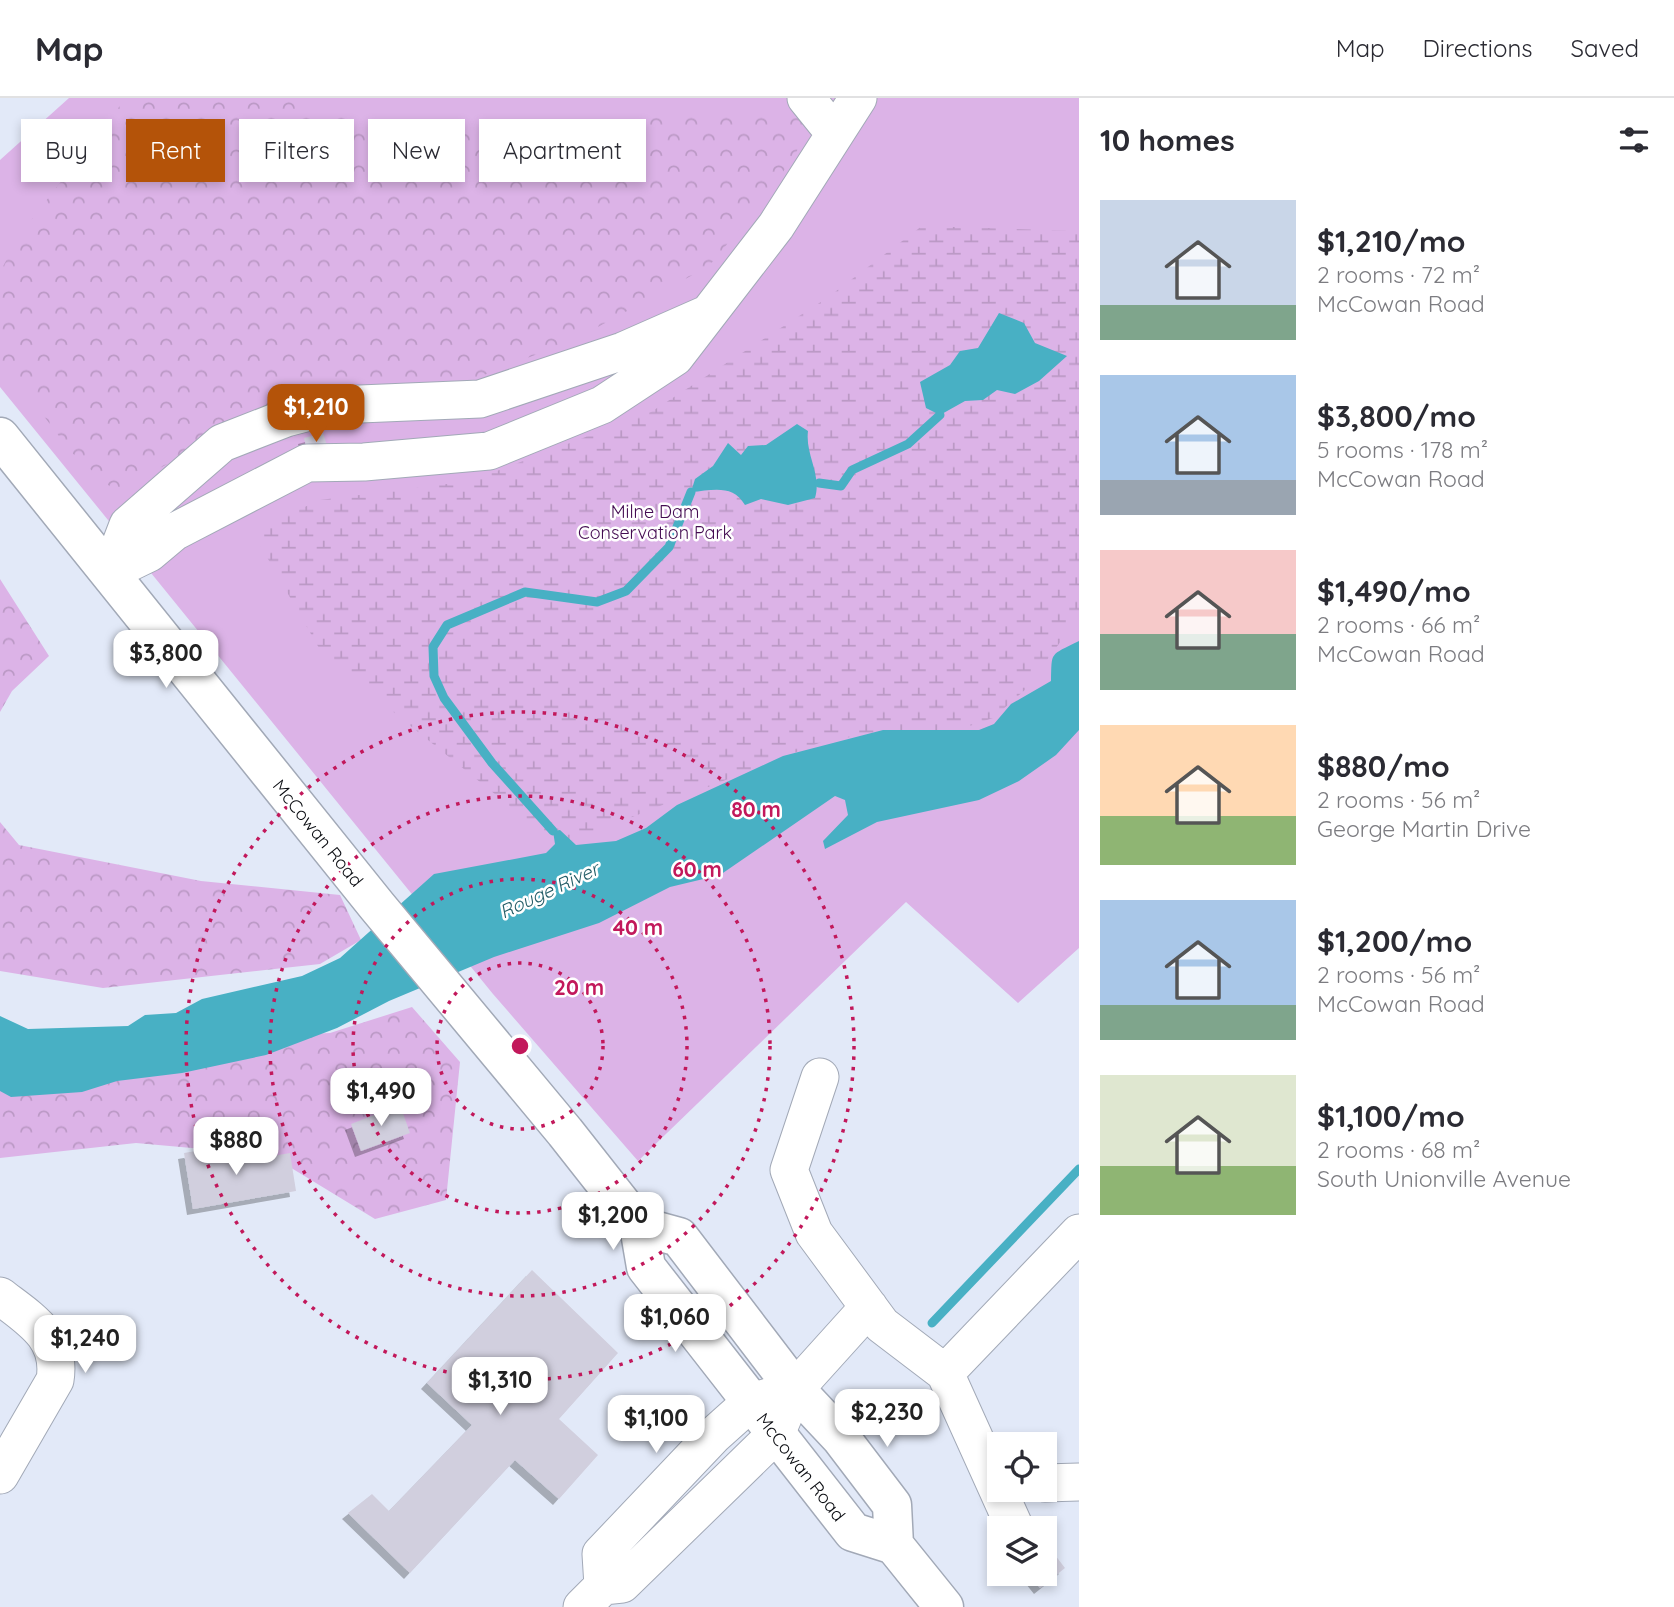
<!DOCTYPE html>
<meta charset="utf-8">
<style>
body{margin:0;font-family:Quicksand,sans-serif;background:#f7f7f7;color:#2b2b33;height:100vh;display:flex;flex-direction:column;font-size:26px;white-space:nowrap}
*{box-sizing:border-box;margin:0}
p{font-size:23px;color:#7c7c81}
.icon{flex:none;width:38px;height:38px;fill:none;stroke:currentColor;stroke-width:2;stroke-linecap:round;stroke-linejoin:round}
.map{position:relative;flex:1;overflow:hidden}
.details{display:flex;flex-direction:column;background:#fff;width:595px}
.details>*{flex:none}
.top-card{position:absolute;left:21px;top:21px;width:665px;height:63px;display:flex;gap:14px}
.controls{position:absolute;left:987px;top:1334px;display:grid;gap:14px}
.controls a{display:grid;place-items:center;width:70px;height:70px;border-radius:0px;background:#fff;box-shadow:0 4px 10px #0003;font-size:35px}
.price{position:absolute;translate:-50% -60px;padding:0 16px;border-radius:14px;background:#fff;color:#222;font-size:23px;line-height:46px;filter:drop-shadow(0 2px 4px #0008)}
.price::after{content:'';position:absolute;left:50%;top:42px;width:21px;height:16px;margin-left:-10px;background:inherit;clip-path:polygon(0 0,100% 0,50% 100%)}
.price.selected{background:#b45309;color:#fff}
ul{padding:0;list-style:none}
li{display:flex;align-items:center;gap:21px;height:175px;padding:0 21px}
li span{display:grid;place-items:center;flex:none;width:196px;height:140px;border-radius:0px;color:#555}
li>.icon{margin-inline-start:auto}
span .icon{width:84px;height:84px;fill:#fffc;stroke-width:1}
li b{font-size:30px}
h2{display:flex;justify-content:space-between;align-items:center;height:84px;padding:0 21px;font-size:30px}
.chip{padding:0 24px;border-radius:0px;background:#fff;box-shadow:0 4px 10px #0003;font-size:24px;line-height:63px}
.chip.selected{background:#b45309;color:#fff}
header{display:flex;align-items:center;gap:42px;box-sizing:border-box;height:98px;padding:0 35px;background:#fff;border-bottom:2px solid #e1e1e2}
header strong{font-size:33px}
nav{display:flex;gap:38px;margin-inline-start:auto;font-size:24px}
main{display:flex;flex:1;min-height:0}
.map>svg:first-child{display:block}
.green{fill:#dcb3e7}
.forest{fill:url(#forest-crowns)}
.wetland{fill:url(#wetland-marsh)}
.water{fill:#48b0c4}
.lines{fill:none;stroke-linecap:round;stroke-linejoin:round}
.stream{stroke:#48b0c4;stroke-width:9}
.building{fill:#d1cfde;filter:url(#shadow)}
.minor-casing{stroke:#a2a9b7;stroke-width:39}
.major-casing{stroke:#a2a9b7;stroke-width:41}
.minor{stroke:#fff;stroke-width:37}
.major{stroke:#fff;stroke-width:38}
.ring{fill:none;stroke:#c2185b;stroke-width:3.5;stroke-dasharray:3.5 7}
.labels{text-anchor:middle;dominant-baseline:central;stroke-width:5;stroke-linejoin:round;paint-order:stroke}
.park-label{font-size:18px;fill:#440c52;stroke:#fff}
.street-label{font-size:18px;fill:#090b10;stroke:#fff}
.water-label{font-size:19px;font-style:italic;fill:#235d67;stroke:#fff}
.centre{fill:#c2185b;stroke:#fff;stroke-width:3.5}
.ring-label{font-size:21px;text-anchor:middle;font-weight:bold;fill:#c2185b;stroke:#fff;stroke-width:5;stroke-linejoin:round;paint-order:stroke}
</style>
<header>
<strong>Map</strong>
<nav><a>Map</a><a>Directions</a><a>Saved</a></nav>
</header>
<main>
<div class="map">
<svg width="1079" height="1509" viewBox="0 0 1079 1509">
<defs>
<pattern id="forest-crowns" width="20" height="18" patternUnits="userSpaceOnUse" patternTransform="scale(1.75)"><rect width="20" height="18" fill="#dcb3e7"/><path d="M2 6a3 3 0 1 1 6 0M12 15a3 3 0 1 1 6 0" fill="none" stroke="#bb99c5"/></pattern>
<pattern id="wetland-marsh" width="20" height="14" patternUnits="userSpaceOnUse" patternTransform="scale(1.75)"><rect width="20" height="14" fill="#dcb3e7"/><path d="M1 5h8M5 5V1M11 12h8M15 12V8" fill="none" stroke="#bb99c5"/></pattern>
<filter id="shadow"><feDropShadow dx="-6" dy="6" stdDeviation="0" flood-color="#0004"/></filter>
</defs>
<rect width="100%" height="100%" fill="#e2e9f8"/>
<path class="green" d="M69,0H1079V850L1018,905L906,804L638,1063L493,896L0,289V62Z"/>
<path class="forest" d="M126,0H286L304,10L459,36L760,11L810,23L796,55L762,104L709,168L576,241L443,293L282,307L115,393L71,354L0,260V174L21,135Z
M0,481L49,558L12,593L0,614Z
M0,724L19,747L201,783L340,797L361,842L320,866L103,890L0,873Z
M412,909L460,964L446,1102L375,1121L270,1057L136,1045L0,1060V958L197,941L330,935Z"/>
<path class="wetland" d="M922,128L1079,133V518L1027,590L993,620L931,641L871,635L819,645L559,748L323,557L252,433L320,402L471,383L651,314L827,200Z"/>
<path class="water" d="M999,215L1024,225L1035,245L1067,258L1039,283L1015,296L997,292L983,302L965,303L940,317L926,310L920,284L950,267L960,253L978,250Z
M797,326L808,333C805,357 822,376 815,400L788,407L761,401L745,407C733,386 713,392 691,394L695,381L713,368L728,345L741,357L748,348L766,347Z
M1079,543V632L1056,657L1019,683L979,702L877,724L825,751L823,743L848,717L845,702L835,698L720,777L670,789L599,825L494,859L389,903L337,930L266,957L182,975L117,983L82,994L11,999L0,993V918L28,931L128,928L145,917L176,915L202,901L302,878L340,860L434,776L546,755L555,746L553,733L560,732L576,747L616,743L646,730L677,707L783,658L883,632H979L994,626L1011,606L1051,583C1052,553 1049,558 1079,543Z"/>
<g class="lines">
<path class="stream" d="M819,385L841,388L852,372L908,346L940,317
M553,733L492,665L444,600L434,578L433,549L447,527L525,494L597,504L626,493L669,449L691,394
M932,1225L1079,1071"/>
</g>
<path class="building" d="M323,335L328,351L308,356L304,340Z
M400,1007L410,1035L361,1053L351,1026Z
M230,1047L232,1065L290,1055L296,1093L193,1111L184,1055Z
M532,1172L618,1255L559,1321L598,1357L559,1401L515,1362L410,1475L348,1415L372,1396L389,1413L472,1327L427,1285Z
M1045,1444L1065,1470L1040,1490L1028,1475H1045Z"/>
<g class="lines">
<defs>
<path id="minor" d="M806,0L835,36
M110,474L149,455L174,434L307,365L364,364L489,353L602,307L675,259L776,128L858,0
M110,474L128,427L222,345L286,320L336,307L480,301L623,253L707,216
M820,979L789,1072L814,1135L882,1227L945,1275L1015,1430
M0,1198C30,1221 62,1239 55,1282L0,1377
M945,1275L1079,1135
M1045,1385L1079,1384
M603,1488L601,1456L713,1338L751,1304L779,1296
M582,1509L603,1488L622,1486L776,1336L795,1291L869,1209"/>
<path id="major" d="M0,339L377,808L565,1034L639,1128L646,1169L853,1434L894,1447L944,1509
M639,1128L679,1139L795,1291L841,1340L892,1407L894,1447"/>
</defs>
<use href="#minor" class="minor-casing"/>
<use href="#major" class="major-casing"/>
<use href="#minor" class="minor"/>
<use href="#major" class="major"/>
</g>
<g class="ring">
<circle cx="520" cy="948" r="83"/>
<circle cx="520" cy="948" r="167"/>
<circle cx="520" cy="948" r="250"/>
<circle cx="520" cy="948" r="334"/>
</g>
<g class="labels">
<g class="park-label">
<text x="655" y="413">Milne Dam<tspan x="655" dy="21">Conservation Park</tspan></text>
</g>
<g class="street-label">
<text transform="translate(318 735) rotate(51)">McCowan Road</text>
<text transform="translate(801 1369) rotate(52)">McCowan Road</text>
</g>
<g class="water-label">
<text transform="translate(549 792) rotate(-25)">Rouge River</text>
</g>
</g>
<circle cx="520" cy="948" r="10" class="centre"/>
<g class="ring-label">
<text x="756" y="719">80 m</text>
<text x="697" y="779">60 m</text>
<text x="638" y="837">40 m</text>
<text x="579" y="897">20 m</text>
</g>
</svg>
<div class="controls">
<a><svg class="icon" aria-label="locate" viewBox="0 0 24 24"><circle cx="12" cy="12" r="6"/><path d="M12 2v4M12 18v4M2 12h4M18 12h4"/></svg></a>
<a><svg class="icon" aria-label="layers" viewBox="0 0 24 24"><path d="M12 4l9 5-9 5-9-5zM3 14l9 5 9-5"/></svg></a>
</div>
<b class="price selected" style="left:316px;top:346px">$1,210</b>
<b class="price" style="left:166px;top:592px">$3,800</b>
<b class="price" style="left:381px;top:1030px">$1,490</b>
<b class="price" style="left:236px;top:1079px">$880</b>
<b class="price" style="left:613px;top:1154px">$1,200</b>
<b class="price" style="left:675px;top:1256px">$1,060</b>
<b class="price" style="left:85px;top:1277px">$1,240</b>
<b class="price" style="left:500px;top:1319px">$1,310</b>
<b class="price" style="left:887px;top:1351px">$2,230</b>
<b class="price" style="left:656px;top:1357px">$1,100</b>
<div class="top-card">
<a class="chip">Buy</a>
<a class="chip selected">Rent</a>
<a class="chip">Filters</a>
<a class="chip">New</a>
<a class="chip">Apartment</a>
</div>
</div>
<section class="details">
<h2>10 homes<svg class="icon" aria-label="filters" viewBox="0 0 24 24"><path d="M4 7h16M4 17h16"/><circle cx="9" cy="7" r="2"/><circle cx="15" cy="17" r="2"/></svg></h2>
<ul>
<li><span style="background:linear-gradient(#c9d6e8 75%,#7fa58c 0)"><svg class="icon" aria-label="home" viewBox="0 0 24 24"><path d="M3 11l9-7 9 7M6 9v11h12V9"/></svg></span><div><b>$1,210/mo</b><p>2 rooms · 72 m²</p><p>McCowan Road</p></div></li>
<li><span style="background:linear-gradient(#a9c7e8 75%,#9aa5b1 0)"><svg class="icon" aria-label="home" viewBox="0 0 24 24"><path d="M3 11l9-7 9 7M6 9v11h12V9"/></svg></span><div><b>$3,800/mo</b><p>5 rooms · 178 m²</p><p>McCowan Road</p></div></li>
<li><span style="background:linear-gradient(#f6c9c9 60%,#7fa58c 0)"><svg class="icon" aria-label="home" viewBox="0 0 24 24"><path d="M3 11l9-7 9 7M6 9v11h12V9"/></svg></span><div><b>$1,490/mo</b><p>2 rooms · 66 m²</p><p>McCowan Road</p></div></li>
<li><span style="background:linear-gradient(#ffd9b3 65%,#8fb573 0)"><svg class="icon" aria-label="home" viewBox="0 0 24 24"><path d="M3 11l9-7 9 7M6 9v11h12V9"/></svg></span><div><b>$880/mo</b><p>2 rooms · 56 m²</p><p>George Martin Drive</p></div></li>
<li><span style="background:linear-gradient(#a9c7e8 75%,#7fa58c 0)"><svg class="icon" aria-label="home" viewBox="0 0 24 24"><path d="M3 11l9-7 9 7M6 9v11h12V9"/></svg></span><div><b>$1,200/mo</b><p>2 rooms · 56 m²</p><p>McCowan Road</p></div></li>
<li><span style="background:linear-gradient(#dfe7d0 65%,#8fb573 0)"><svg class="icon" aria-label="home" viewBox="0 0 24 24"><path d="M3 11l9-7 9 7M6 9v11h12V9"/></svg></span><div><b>$1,100/mo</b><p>2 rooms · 68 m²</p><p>South Unionville Avenue</p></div></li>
</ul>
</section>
</main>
